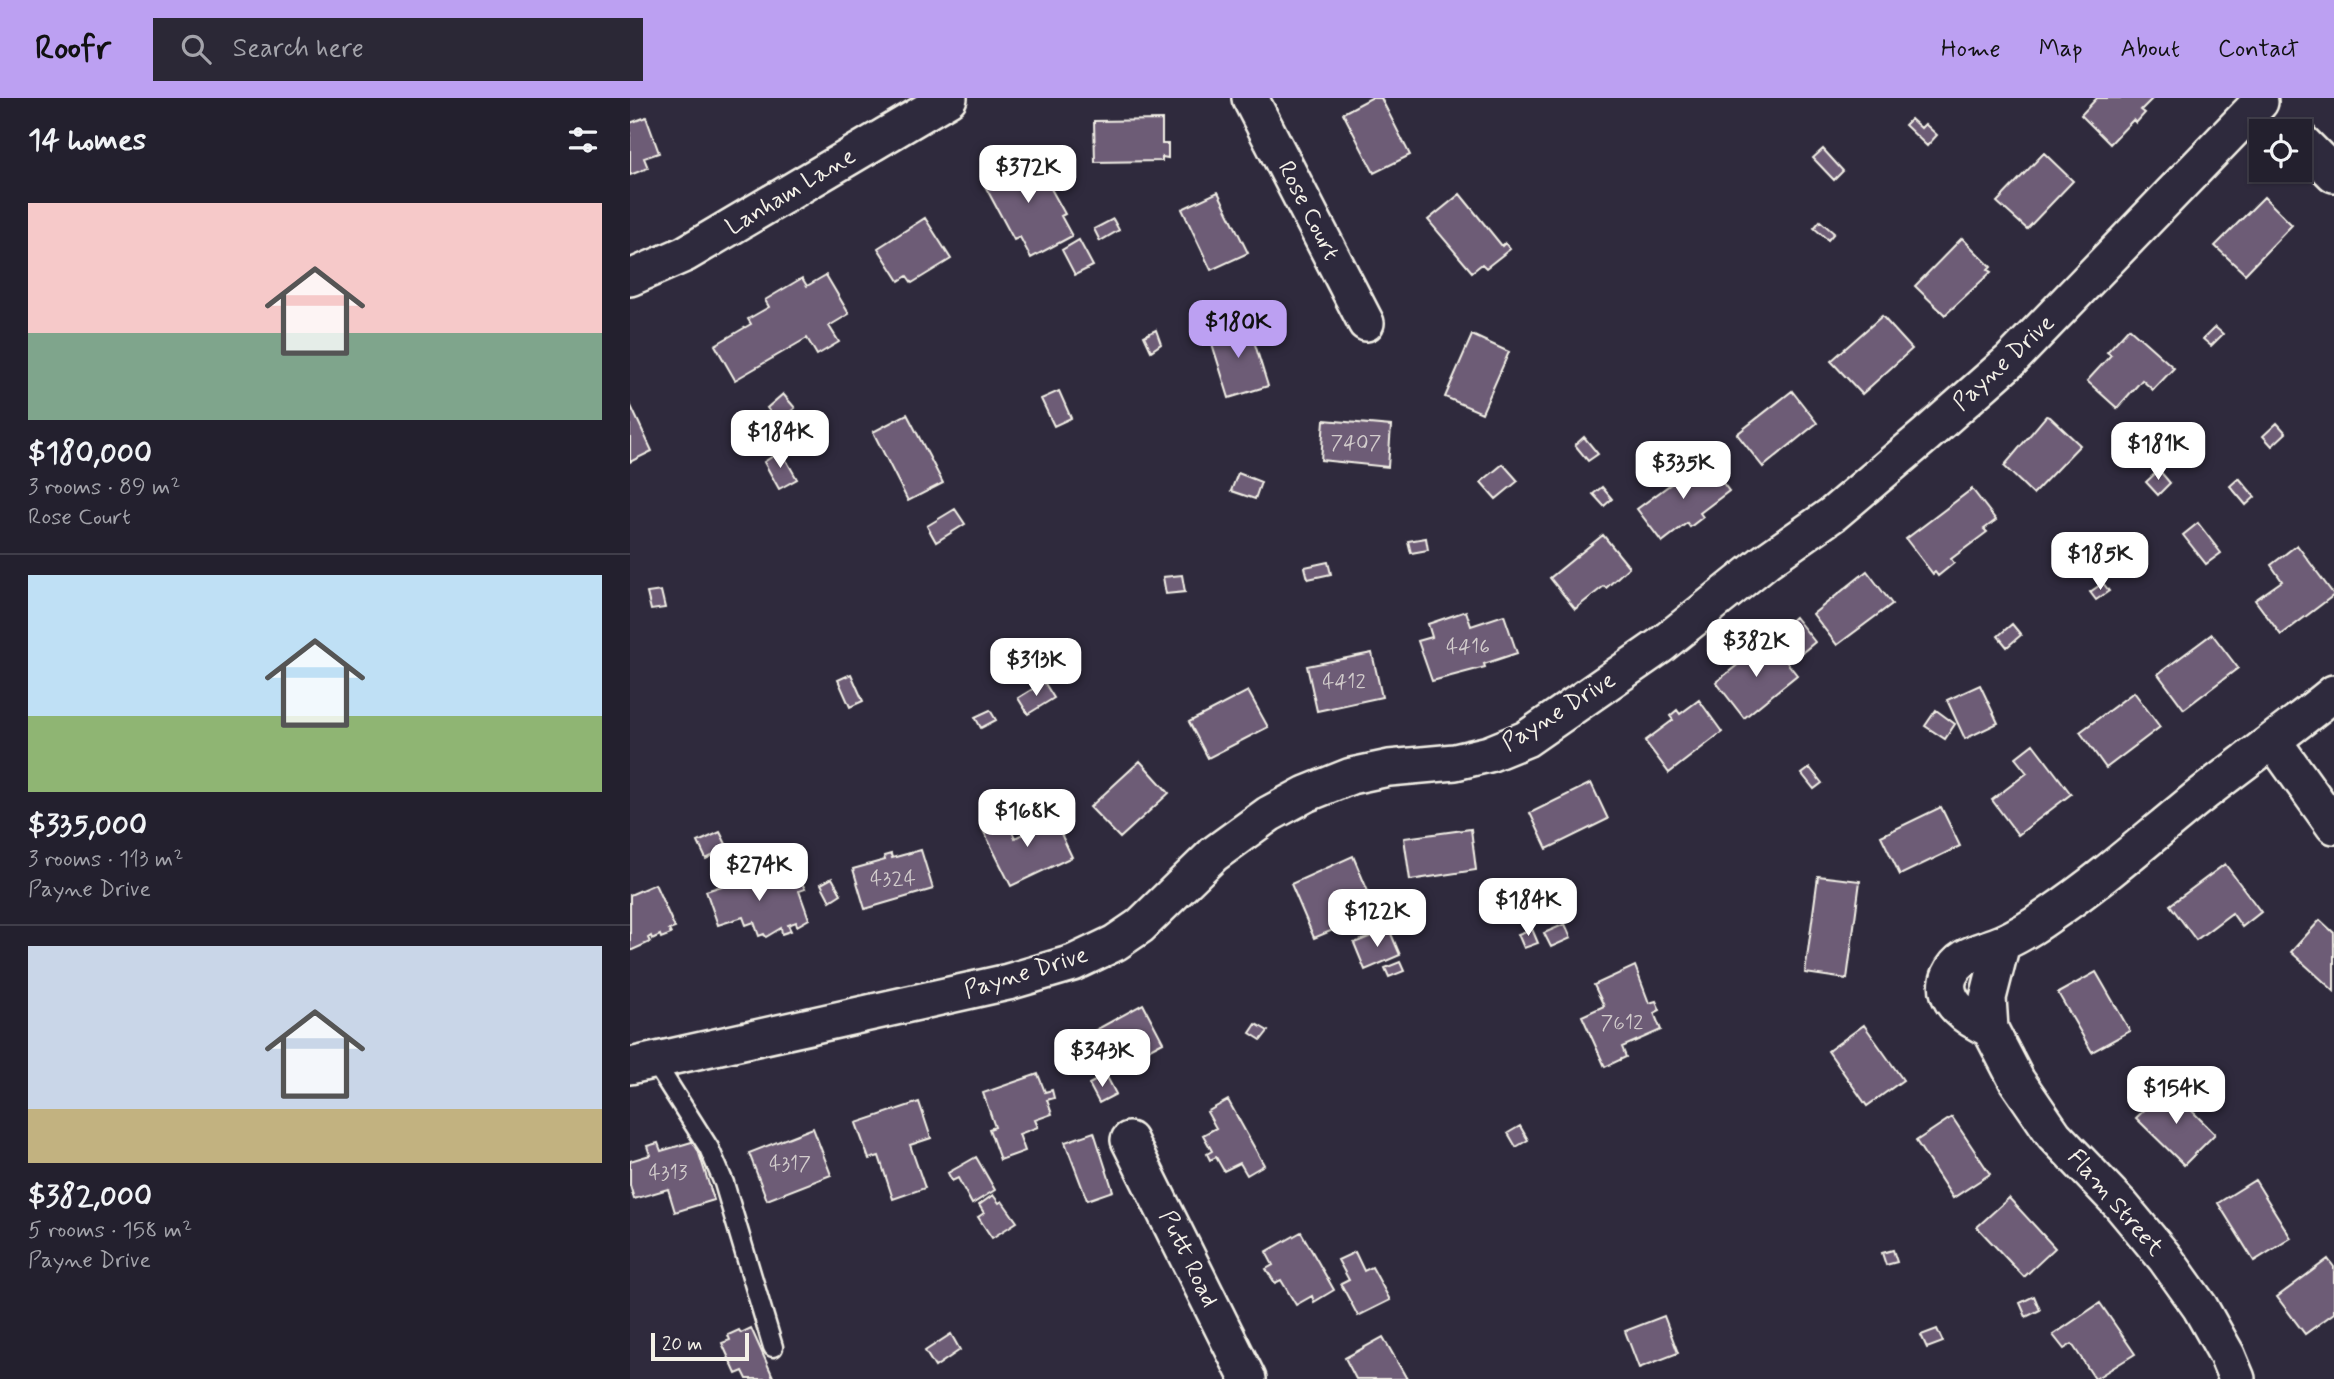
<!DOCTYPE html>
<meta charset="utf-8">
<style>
body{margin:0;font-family:Mynerve,sans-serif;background:#2b2836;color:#f1f3f6;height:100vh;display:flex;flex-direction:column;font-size:26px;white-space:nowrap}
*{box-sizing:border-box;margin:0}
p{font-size:23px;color:#a3a3aa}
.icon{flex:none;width:38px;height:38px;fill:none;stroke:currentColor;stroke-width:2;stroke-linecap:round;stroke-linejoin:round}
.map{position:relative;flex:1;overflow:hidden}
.sheet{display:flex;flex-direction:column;background:#23202e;width:630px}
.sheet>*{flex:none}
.tools{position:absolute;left:1619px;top:21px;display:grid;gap:14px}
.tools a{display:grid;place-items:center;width:63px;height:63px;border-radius:0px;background:#23202e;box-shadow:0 2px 5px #0004,0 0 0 2px #403e4a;font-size:35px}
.scale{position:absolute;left:21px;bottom:18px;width:98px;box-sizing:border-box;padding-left:7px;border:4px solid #f4f1e8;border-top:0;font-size:19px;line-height:24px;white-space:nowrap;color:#f4f1e8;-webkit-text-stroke:5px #2f2a3d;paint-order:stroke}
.price{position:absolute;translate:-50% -60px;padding:0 16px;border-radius:14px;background:#fff;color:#222;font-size:23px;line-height:46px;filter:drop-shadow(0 2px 4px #0008)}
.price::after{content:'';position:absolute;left:50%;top:42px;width:21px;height:16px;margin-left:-10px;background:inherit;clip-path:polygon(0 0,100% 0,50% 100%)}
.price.active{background:#bca0f2;color:#111}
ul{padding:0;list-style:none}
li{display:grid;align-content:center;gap:14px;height:371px;padding:0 28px}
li+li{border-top:2px solid #403e4a}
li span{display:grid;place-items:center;height:217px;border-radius:0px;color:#555}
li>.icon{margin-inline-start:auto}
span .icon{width:126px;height:126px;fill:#fffc;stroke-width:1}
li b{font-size:30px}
h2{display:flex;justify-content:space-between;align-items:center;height:84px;padding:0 28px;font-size:30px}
header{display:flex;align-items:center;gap:42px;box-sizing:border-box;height:98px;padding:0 35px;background:#bca0f2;color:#111}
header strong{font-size:33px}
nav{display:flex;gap:38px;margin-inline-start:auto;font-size:24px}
.search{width:490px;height:63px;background:#2b2836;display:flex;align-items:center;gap:18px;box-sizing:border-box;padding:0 24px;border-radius:0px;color:#a3a3aa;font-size:26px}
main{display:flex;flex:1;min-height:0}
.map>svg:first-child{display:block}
.building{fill:#6d5c76;stroke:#f4f1e8;stroke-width:2}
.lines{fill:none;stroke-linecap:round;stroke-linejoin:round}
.lane-casing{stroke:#f4f1e8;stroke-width:23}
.street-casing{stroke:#f4f1e8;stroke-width:40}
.lane{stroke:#2f2a3d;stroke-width:18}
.street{stroke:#2f2a3d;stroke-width:35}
.labels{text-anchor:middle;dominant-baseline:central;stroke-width:5;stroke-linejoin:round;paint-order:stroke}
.number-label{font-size:21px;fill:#d2cccc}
.street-label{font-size:24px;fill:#f4f1e8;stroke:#2f2a3d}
</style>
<header>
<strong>Roofr</strong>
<div class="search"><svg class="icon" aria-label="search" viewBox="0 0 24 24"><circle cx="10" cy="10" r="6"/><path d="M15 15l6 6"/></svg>Search here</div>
<nav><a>Home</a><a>Map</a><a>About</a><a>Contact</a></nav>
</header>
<main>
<section class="sheet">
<h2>14 homes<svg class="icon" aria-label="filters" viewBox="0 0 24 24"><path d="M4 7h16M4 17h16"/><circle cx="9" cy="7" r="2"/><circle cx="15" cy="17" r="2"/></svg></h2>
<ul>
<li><span style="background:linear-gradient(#f6c9c9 60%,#7fa58c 0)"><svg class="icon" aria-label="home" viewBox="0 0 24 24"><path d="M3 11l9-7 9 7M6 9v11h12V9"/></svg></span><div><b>$180,000</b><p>3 rooms · 89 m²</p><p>Rose Court</p></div></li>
<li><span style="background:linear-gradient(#bfe0f5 65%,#8fb573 0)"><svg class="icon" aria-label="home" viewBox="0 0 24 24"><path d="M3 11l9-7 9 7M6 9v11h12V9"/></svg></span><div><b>$335,000</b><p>3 rooms · 113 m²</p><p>Payne Drive</p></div></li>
<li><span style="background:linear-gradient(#c9d6e8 75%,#c2b280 0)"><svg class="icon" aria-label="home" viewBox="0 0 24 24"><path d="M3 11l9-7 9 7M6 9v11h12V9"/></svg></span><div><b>$382,000</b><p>5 rooms · 158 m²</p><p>Payne Drive</p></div></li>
</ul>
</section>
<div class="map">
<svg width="1704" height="1281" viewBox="0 0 1704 1281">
<rect width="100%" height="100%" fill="#2f2a3d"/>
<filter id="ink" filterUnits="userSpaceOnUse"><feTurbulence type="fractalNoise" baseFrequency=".0143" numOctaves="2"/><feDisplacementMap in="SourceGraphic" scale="14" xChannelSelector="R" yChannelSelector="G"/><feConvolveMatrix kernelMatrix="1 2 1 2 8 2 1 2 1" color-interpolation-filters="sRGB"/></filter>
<g filter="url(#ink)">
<path class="building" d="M741,0H751L780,57L744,75L713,15Z
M1467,0H1523L1511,12L1515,15L1506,25L1503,22L1480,46L1451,17Z
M16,19L29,55L14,60L18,70L0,77V25Z
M1281,21L1291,30L1295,26L1307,37L1297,48L1275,27Z
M532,22V46H538V60L532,59V63L465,64L464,23Z
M1193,51L1213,73L1204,82L1183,60Z
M1414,55L1443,83L1397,131L1367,104Z
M394,57L398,64L404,60L435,116L431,118L442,138L401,160L390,139L384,142L354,86L357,85L353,79Z
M588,94L618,155L581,172L552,111Z
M830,96L872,148L875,145L880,151L856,170L852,166L842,174L798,122Z
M1634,99L1662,127L1615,176L1585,148Z
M295,120L321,161L282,185L277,178L269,183L248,150Z
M483,121L489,132L470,143L464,131Z
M1190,123L1204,135L1198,142L1184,130Z
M1332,140L1361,169L1358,172L1361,174L1315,217L1285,188Z
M449,142L463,168L445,177L432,152Z
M196,177L219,216L199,228L209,244L187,257L177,240L105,282L85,247L121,226L118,221L139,209L135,202L172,180L177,188Z
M1252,218L1282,251L1232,296L1201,263Z
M618,224L638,288L599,300L579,236Z
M1585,229L1593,236L1581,248L1573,241Z
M1499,230L1544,270L1523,292L1512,282L1487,310L1457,283L1481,257L1477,254Z
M526,232L531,246L521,253L514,238Z
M842,237L879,254L852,315L815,299Z
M429,293L441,320L424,328L411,301Z
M1162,293L1187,325L1133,369L1107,336Z
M153,296L165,310L148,324L137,310Z
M0,306L22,353L0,364Z
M277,316L313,385L278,403L243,334Z
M1416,318L1420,319L1450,347L1403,396L1374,368Z
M694,322L761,328L758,369L691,362Z
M1647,325L1656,335L1642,348L1633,338Z
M954,339L968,356L958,363L945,347Z
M151,353L167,381L149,391L134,364Z
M1075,361L1099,393L1070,415L1073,419L1060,429L1057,425L1032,444L1007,411Z
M873,366L888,383L866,401L851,384Z
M1529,372L1540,385L1528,397L1516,384Z
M608,375L631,384L625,401L601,393Z
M1609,380L1625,399L1616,407L1600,388Z
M972,389L982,401L974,408L963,396Z
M1342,391L1366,422L1354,431L1357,434L1321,461L1324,465L1308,478L1305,474L1303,476L1276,441Z
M325,411L335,426L306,444L297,428Z
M1568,425L1591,455L1576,466L1553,437Z
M973,437L999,469L976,490L974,488L945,511L920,480Z
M796,440L798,452L781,455L778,443Z
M1667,447L1704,497L1651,537L1625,502L1652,483L1641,467Z
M698,464L701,476L678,481L675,469Z
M1237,473L1262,506L1207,547L1183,516Z
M552,477L555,494L536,496L533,479Z
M1473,485L1479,493L1466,502L1460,494Z
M31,493L35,510L21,512L17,495Z
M836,513L841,528L874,517L887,555L854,566L855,569L802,583L788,543L802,539L798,526Z
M1165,519L1185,544L1162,563L1142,539Z
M1382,526L1391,537L1377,549L1368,538Z
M1582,536L1608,570L1554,611L1528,576Z
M1139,542L1167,577L1114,620L1086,584Z
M742,555L752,599L687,613L677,568Z
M221,576L233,603L220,609L208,582Z
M414,584L424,600L398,616L388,600Z
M1350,587L1368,625L1335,641L1317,602Z
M618,593L638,629L578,660L559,624Z
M1504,594L1530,629L1476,670L1450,634Z
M1069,602L1092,634L1039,675L1015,643L1043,622L1040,618L1047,612L1050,616Z
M360,612L366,622L351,630L345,619Z
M1306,612L1325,626L1315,641L1295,628Z
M1403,646L1441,696L1388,737L1362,702L1397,675L1385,660Z
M510,663L539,695L490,740L460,709Z
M1180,670L1192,685L1184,691L1172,676Z
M961,685L978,721L917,751L900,715Z
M1311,709L1330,748L1270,777L1251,738Z
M375,719L385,740L424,721L442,759L381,788L352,730Z
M841,731L846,772L780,782L774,740Z
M90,734L98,750L76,761L68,744Z
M291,752L303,791L235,811L223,771L255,762L254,758L261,756L262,760Z
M723,758L739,796L701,812L708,830L684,840L661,786Z
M1595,766L1631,814L1612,829L1602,815L1566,842L1540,807Z
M129,770L136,789L164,779L167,787L172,785L175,791L169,793L179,821L167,828L166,824L158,827L161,833L152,836L151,830L136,839L134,836L129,838L124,824L116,827L113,819L88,827L76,793L95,787V779L101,777L103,780Z
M1188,778L1230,783L1217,881L1175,875Z
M202,780L211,796L200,803L191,786Z
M25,786L45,830L39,832L41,836L31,840L30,837L22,841L21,838L18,840L20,844L0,853V797Z
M1690,822L1704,835V893L1661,854Z
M935,826L941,840L921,849L914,835Z
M759,831L770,857L735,872L724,845Z
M902,831L908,845L894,850L888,836Z
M770,864L774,873L759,879L755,870Z
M1005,868L1019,905L1026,903L1030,912L1024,915L1031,932L992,949L996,959L975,969L952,918L974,908L964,887Z
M1466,874L1500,933L1462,954L1428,895Z
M513,906L533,944L475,975L455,938Z
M626,926L638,933L631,942L620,935Z
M1234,927L1273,982L1237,1008L1198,953Z
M408,976L415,994L422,992L424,1000L417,1002L422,1016L405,1022L408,1029L389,1036L395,1053L370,1062L359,1031L365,1029L353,995Z
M476,977L486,996L469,1005L459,986Z
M1538,989L1585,1036L1554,1067L1506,1020Z
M598,1002L634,1067L617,1077L610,1065L594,1073L586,1059L580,1062L577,1056L582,1053L573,1037L586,1030L577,1014Z
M289,1004L301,1040L280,1047L295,1090L263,1101L249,1058L239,1061L226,1025Z
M1322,1019L1360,1076L1323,1100L1286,1043Z
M890,1028L898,1042L886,1049L878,1035Z
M183,1030L201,1077L137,1102L119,1055Z
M464,1034L483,1093L457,1102L435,1044Z
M65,1043L84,1102L45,1114L38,1091L4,1101L0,1087V1063L20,1057L17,1048L28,1045L31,1053Z
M346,1059L365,1092L342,1106L328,1080L322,1083L318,1075Z
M1625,1082L1661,1140L1624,1163L1588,1105Z
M363,1097L369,1105L372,1103L387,1124L362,1140L348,1119L354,1115L349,1107Z
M1379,1100L1425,1150L1394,1179L1347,1129Z
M671,1134L704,1192L684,1204L682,1198L666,1207L651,1182L645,1185L636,1171L643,1167L636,1154Z
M1263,1152L1267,1164L1256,1167L1252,1155Z
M725,1154L734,1173L742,1169L760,1202L728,1218L711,1186L719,1182L708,1162Z
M1698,1161L1704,1169V1215L1675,1236L1647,1199Z
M1404,1198L1410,1212L1396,1219L1390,1205Z
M1470,1205L1505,1256L1465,1281L1442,1246L1434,1251L1423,1237Z
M1034,1218L1048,1255L1009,1270L995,1233Z
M121,1230L144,1281H117L113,1273L106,1276L92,1245L100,1242L98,1237L109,1232L111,1235Z
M1307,1231L1313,1244L1297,1250L1291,1237Z
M321,1236L330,1252L305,1269L295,1253Z
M753,1239L777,1281H726L715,1260Z"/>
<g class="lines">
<defs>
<path id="lane" d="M24,963L79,1050L94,1085L143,1249"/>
<path id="street" d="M620,0L736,225
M1670,42L1704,76
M0,180L55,156L319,0
M1644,644L1704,728
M1372,845L1358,900L1360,931L1387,983L1424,1037L1491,1107L1535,1160L1570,1209L1597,1257L1607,1281
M1360,931C1341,923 1308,903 1320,877C1330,855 1351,854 1372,845C1388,838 1404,828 1418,818C1470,783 1516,742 1565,702C1610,666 1659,632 1704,595
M0,968L378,884L443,865L485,845L510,828L584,756L639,716L676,696L721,678L759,670L825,664L859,656L896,641L1030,548L1136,463L1203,416L1296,337L1381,262L1630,4
M499,1042L618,1281"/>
</defs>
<use href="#lane" class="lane-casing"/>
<use href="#street" class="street-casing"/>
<use href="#lane" class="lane"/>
<use href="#street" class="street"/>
</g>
</g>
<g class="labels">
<g class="number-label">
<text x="726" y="345">7407</text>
<text x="838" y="549">4416</text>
<text x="714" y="584">4412</text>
<text x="263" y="781">4324</text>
<text x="992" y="925">7612</text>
<text x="160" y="1066">4317</text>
<text x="38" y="1075">4313</text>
</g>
<g class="street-label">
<text transform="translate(161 94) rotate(-31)">Lanham Lane</text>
<text transform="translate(678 113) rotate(63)">Rose Court</text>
<text transform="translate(1374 265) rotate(-43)">Payne Drive</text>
<text transform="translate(929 614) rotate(-32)">Payne Drive</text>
<text transform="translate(396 875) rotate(-17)">Payne Drive</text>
<text transform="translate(1485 1105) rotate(49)">Flam Street</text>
<text transform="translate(558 1161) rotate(64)">Putt Road</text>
</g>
</g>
</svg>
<div class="tools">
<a><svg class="icon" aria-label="locate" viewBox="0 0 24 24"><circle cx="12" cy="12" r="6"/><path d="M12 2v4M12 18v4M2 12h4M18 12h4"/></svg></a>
</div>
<div class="scale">20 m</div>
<b class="price" style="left:398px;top:107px">$372K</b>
<b class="price active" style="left:608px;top:262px">$180K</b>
<b class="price" style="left:150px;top:372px">$184K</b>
<b class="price" style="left:1528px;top:384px">$181K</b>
<b class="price" style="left:1053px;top:403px">$335K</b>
<b class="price" style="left:1470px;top:494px">$185K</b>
<b class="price" style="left:1126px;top:581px">$382K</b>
<b class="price" style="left:406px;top:600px">$313K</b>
<b class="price" style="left:397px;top:751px">$168K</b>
<b class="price" style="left:129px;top:805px">$274K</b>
<b class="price" style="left:898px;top:840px">$184K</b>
<b class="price" style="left:747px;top:851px">$122K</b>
<b class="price" style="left:472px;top:991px">$343K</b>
<b class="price" style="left:1546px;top:1028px">$154K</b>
</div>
</main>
